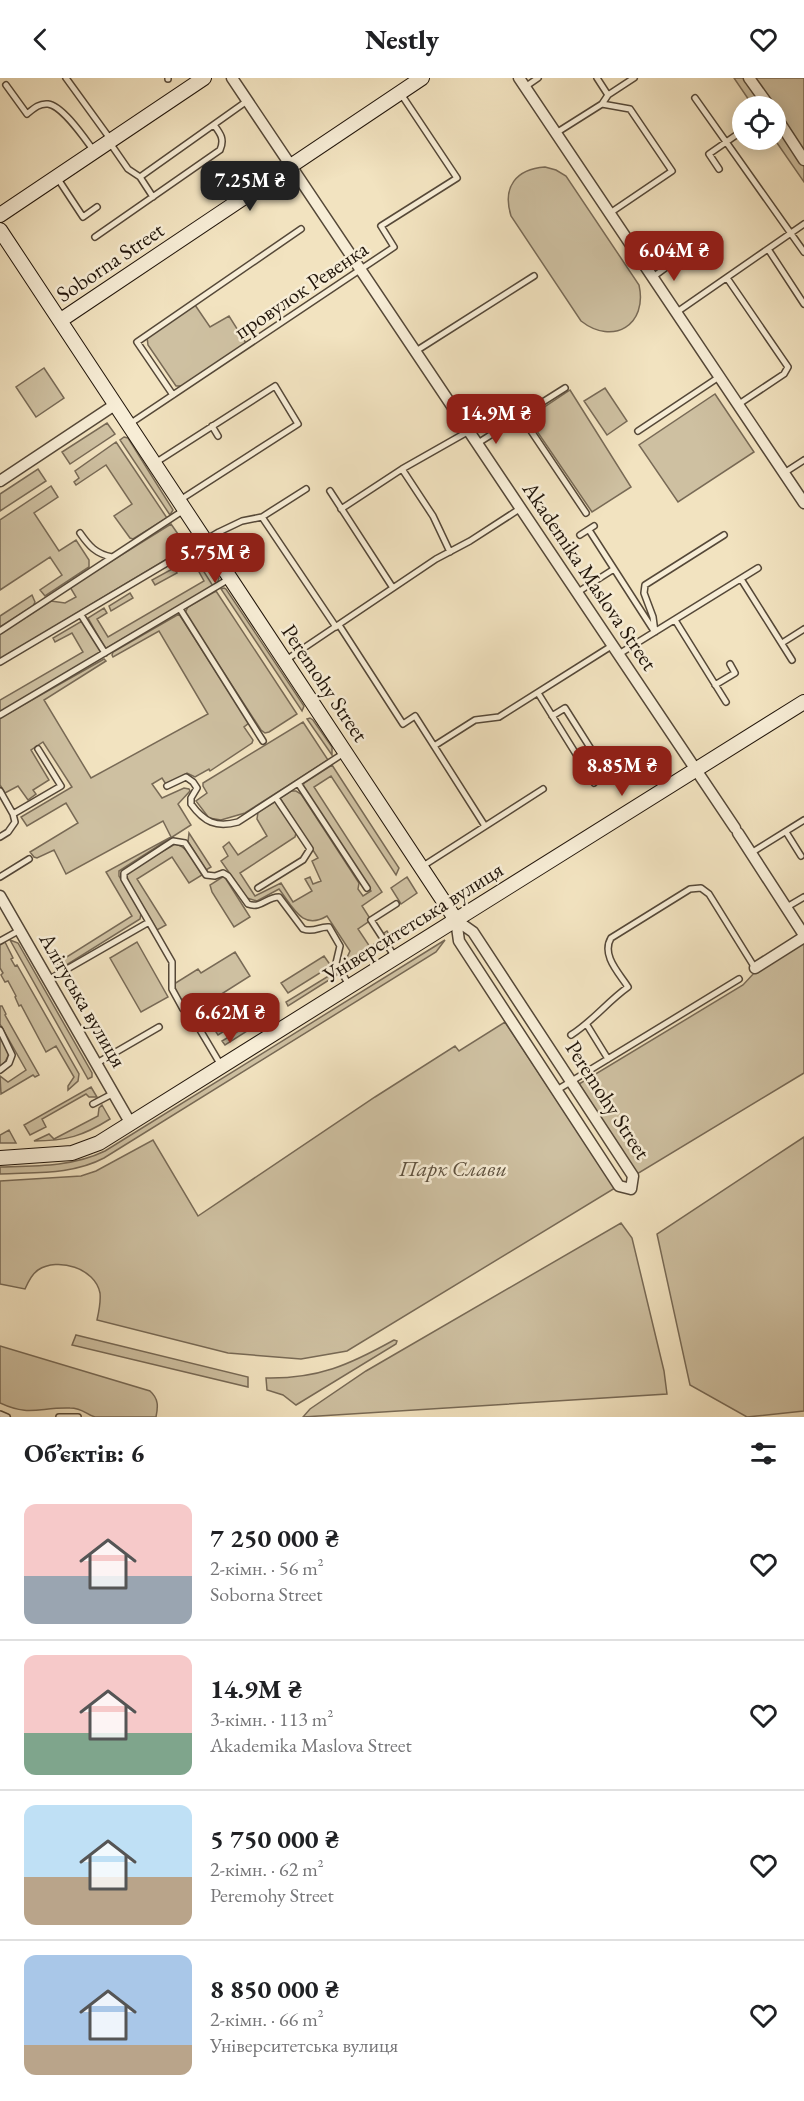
<!DOCTYPE html>
<html lang="uk">
<meta charset="utf-8">
<style>
body{margin:0;font-family:"EB Garamond",serif;background:#f2f2f2;color:#202124;height:100vh;display:flex;flex-direction:column;font-size:22px;white-space:nowrap}
*{box-sizing:border-box;margin:0}
p{font-size:20px;color:#757577}
.icon{flex:none;width:33px;height:33px;fill:none;stroke:currentColor;stroke-width:2;stroke-linecap:round;stroke-linejoin:round}
.map{position:relative;height:1339px;overflow:hidden}
.panel{display:flex;flex-direction:column;background:#fff;flex:1}
.panel>*{flex:none}
.controls{position:absolute;left:732px;top:18px;display:grid;gap:12px}
.controls a{display:grid;place-items:center;width:54px;height:54px;border-radius:50%;background:#fff;box-shadow:0 3px 15px #0003;font-size:30px}
.price{position:absolute;translate:-50% -51px;padding:0 14px;border-radius:12px;background:#8f2418;color:#fff;font-size:20px;line-height:39px;filter:drop-shadow(0 2px 3px #0008)}
.price::after{content:'';position:absolute;left:50%;top:36px;width:18px;height:14px;margin-left:-9px;background:inherit;clip-path:polygon(0 0,100% 0,50% 100%)}
.price.selected{background:#222;color:#fff}
ul{padding:0;list-style:none}
li{display:flex;align-items:center;gap:18px;height:150px;padding:0 24px}
li+li{border-top:2px solid #e0e0e0}
li span{display:grid;place-items:center;flex:none;width:168px;height:120px;border-radius:12px;color:#555}
li>.icon{margin-inline-start:auto}
span .icon{width:72px;height:72px;fill:#fffc;stroke-width:1}
li b{font-size:26px}
h2{display:flex;justify-content:space-between;align-items:center;height:72px;padding:0 24px;font-size:26px}
header{display:flex;justify-content:space-between;align-items:center;height:78px;padding:0 24px;background:#fff;font-size:27px;font-weight:800}
.map>svg:first-child{display:block}
.green{fill:#cec0a1;stroke:#786a56;stroke-width:1.5}
.lines{fill:none;stroke-linecap:round;stroke-linejoin:round}
.lane-casing{stroke:#554838;stroke-width:8}
.street-casing{stroke:#554838;stroke-width:13}
.secondary-casing{stroke:#21150a;stroke-width:16}
.lane{stroke:#f7edd6;stroke-width:5}
.street{stroke:#f7edd6;stroke-width:10}
.secondary{stroke:#f7edd6;stroke-width:14}
.labels{text-anchor:middle;dominant-baseline:central;stroke-width:5;stroke-linejoin:round;paint-order:stroke}
.street-label{font-size:22px;fill:#21150a;stroke:#f7edd6}
.park-label{font-size:22px;font-style:italic;fill:#5e513f;stroke:#f7edd6}
</style>
<header><svg class="icon" aria-label="back" viewBox="0 0 24 24"><path d="M15 5l-7 7 7 7"/></svg>Nestly<svg class="icon" aria-label="heart" viewBox="0 0 24 24"><path d="M12 20l-8-8c-3-5 5-10 8-4 3-6 11-1 8 4z"/></svg></header>
<div class="map">
<svg width="804" height="1339" viewBox="0 0 804 1339">
<rect width="100%" height="100%" fill="#f2e3c0"/>
<filter id="stains"><feTurbulence type="fractalNoise" baseFrequency=".00333" numOctaves="4"/><feColorMatrix values="0 0 0 0 .2 0 0 0 0 .09 0 0 0 0 .02 0 0 0 .5 -.17"/></filter>
<radialGradient id="worn" r=".72"><stop offset=".6" stop-color="#630" stop-opacity="0"/><stop offset="1" stop-color="#630" stop-opacity=".3"/></radialGradient>
<path class="green" d="M734,0H804V104L775,62L776,28H753Z
M545,89L556,92L566,98L639,207C648,247 613,268 581,243L511,138C502,109 516,91 545,89Z
M195,227L210,249L229,238L246,265L183,308H176L148,267L147,259Z
M44,290L64,320L36,339L16,309Z
M605,310L627,343L607,357L584,323Z
M570,312L631,409L592,434L528,340Z
M715,316L754,374L678,424L639,367Z
M107,345L115,356L70,386L62,374Z
M124,359L128,360L173,432L170,437L120,362Z
M116,364L167,440L133,461L130,460L114,438L132,426L106,387L76,407L74,404L79,400L75,393Z
M38,391L46,403L0,433V416Z
M51,408L58,419L34,435L59,473L76,462L89,482V489L45,518L40,512L62,497L50,479L0,512V442Z
M171,446L187,469L0,581V556L51,523L65,525L76,519L70,509Z
M198,476H202L206,479L219,500L217,506Z
M194,478L213,508L107,570H105L88,540L104,530L107,535L97,541L108,559L204,503L194,485L181,493L178,487Z
M174,490L177,495L155,507L152,502Z
M224,510L226,511L304,628L302,633L221,511Z
M216,513L297,636L269,654L265,655L261,652L185,535L188,529Z
M130,515L133,520L111,533L109,528Z
M32,517L35,524L33,528L0,549V538Z
M179,536L249,645L244,649L253,662L252,665L210,693L209,691L195,699L187,695L167,708L162,700L152,706L162,720L184,710L189,711L190,713L178,726L191,747L119,793V798L141,835L140,841L60,891L57,885L132,838L106,794L171,759L163,743L66,796L54,772L37,780L34,779L30,774L78,745L66,725L27,748L21,739L72,709L43,664L31,672L49,702L33,712L36,716L28,722L18,708L5,715L0,707V640L104,581L106,583L44,622L91,700L208,636L159,553L113,579L112,577L113,574Z
M82,543L100,571V575L0,634V622L83,574L72,555L55,564L53,560Z
M310,640L313,642L332,669V677L307,641Z
M303,644L328,682L245,735L221,742L209,740L196,723L207,715L203,708V705Z
M332,687L399,790L396,797L331,698L314,709L382,814L362,828L371,842L358,851L370,869L383,860L381,857L387,853L393,862L381,870L379,868L375,870L377,873L345,893L343,888L350,873L327,838C302,853 293,829 279,811L257,823L247,820L221,783L228,778L223,769L229,764L238,777L267,758L257,741L258,734L276,723L296,755L295,759L240,795L255,818L281,805L293,824L312,813L305,801L310,799L313,806L321,803L312,783L318,780L280,720L291,713H296L301,716L359,805L358,811L363,818L371,813L303,708L304,705Z
M189,755L211,789L206,792L188,764Z
M175,766C188,768 195,786 202,797L189,805L172,779L137,801L166,847L157,852L128,803L127,797L131,792Z
M224,798L250,839L234,849L212,814L210,807Z
M407,799L417,815L401,826L391,810Z
M10,862L18,865L92,995V999L88,1001Z
M445,862L436,874L104,1080C72,1097 35,1094 0,1096V1089C35,1088 72,1089 105,1073Z
M5,864L13,880L11,881L15,888L17,887L79,996L78,1003L68,1012V1008L74,999L56,968L46,974L21,927L19,928L15,919L16,918L8,903L5,904L1,897L3,895L0,890V867Z
M137,864L168,919L141,934L110,880Z
M804,864V995L637,1096L579,1006L743,907L755,894Z
M235,874L250,898L201,929L196,923L188,926C180,924 173,914 174,906L198,891L201,895Z
M324,878L331,888L288,915L281,905Z
M335,894L337,897L288,928L286,924Z
M258,919L264,929L218,957L212,948Z
M0,928H2L6,936L5,937L39,997L35,999L33,997L1,1016L0,998L8,1004L26,992L0,946Z
M275,931L277,934L225,967L222,963Z
M505,944L615,1110L347,1273L301,1281L228,1275L97,1242C99,1233 101,1224 100,1215C95,1190 58,1179 38,1192C32,1196 28,1204 25,1211L0,1206V1103L81,1098L96,1093L153,1062L198,1138L375,1019L455,968L459,973Z
M0,958L9,976L5,984L0,988Z
M91,1009L97,1019H89L86,1016L42,1041L46,1049L30,1057L24,1047Z
M102,1027L110,1041C83,1058 66,1063 34,1063L49,1056L54,1061L98,1038L99,1030Z
M9,1052L16,1065H0V1057Z
M804,1059V1333L747,1339L690,1307L657,1156Z
M621,1145L632,1160L664,1293L667,1316L303,1339L310,1331L366,1293Z
M76,1257L248,1299V1309L72,1267Z
M394,1262L397,1263L396,1266L296,1327L283,1317L267,1312L266,1300C318,1301 349,1287 394,1262Z
M0,1268L150,1313C159,1321 158,1329 156,1339C145,1339 103,1339 95,1339C86,1336 82,1330 70,1330C39,1329 30,1339 0,1325Z"/>
<g class="lines">
<defs>
<path id="lane" d="M66,0L111,62
M168,0V1
M597,0L608,17
M6,7L27,36C33,31 39,25 48,26C63,28 85,61 94,73
M525,9L538,0
M695,20L804,174
M602,26L630,31L672,93L610,135
M556,55L602,26L608,17L634,0
M110,65L128,91L140,99L153,119
M719,91L709,76L742,53
M140,99L247,23
M58,101L83,139L97,129
M95,159L220,72C225,61 220,55 214,47
M768,171L804,226
M653,199L702,163
M727,200L788,289L784,296L739,326
M677,234L804,146
M416,273L534,198
M173,317L137,264L301,151
M521,338L586,435
M131,345L394,169L381,148L457,100L401,16
M212,348L218,358
M638,353L719,299
M478,365L565,310
M155,385L275,308L298,346L180,422
M402,391L433,438L450,474
M784,395L804,382
M330,413L393,510
M341,431L402,391L469,353
M262,439L336,549
M589,452L654,553
M80,455C89,468 96,476 112,479
M580,457L594,448
M741,501L792,582
M578,514L614,491
M180,531L263,663
M81,537L105,575
M675,542L726,624
M339,547L403,646L415,638L485,748
M0,553L184,432
M655,554L653,539L644,515L645,507L724,457
M782,565L804,551
M619,576L758,490
M286,582L436,481L470,463L521,430
M0,584L219,454L242,443L262,439L306,411
M715,607L735,595L730,586
M538,615L594,705
M0,637L229,501
M552,638L565,630L603,690
M434,668L475,642L499,639L613,567
M298,705L367,810
M167,708L186,699L193,704L197,710L191,720V726C204,744 216,750 238,744L344,675
M0,713L13,736L15,744L8,754L0,759
M13,736L61,708L38,671
M786,754L801,778
M751,775L804,742
M423,788L543,711
M0,799L29,781
M258,810L303,782L310,771L276,720
M787,829L804,819
M149,844L124,801V795L173,763L185,765L206,797L215,798L223,795L228,798L248,826C261,831 266,819 279,819L303,851C315,855 319,848 329,849L340,868L336,885L349,907
M0,863L20,852
M395,879L371,842L396,826
M48,902L149,844L172,884V911L183,931L190,935L222,989
M587,947L608,981
M0,952L12,977L9,985L0,992
M571,957C592,944 607,924 628,909C619,895 601,877 611,860L690,811L701,810L709,816L755,890
M97,985L159,949
M557,1012L739,901
M93,1026L114,1015
M0,1336L7,1339
M59,1339H78"/>
<path id="street" d="M232,0L735,750
M519,0L804,425
M749,0L769,28
M776,39L804,82
M0,403L116,326
M738,755L804,857
M0,818L131,1046
M456,842L473,854L633,1098L631,1111L619,1108L459,863Z
M755,890L804,859"/>
<path id="secondary" d="M0,137L204,0
M0,152L456,842
M61,242L422,0
M0,1080L72,1075L99,1065L804,624"/>
</defs>
<use href="#lane" class="lane-casing"/>
<use href="#street" class="street-casing"/>
<use href="#secondary" class="secondary-casing"/>
<use href="#lane" class="lane"/>
<use href="#street" class="street"/>
<use href="#secondary" class="secondary"/>
</g>
<g class="labels">
<g class="street-label">
<text transform="translate(110 184) rotate(-34)">Soborna Street</text>
<text transform="translate(301 212) rotate(-34)">провулок Ревенка</text>
<text transform="translate(590 498) rotate(56)">Akademika Maslova Street</text>
<text transform="translate(325 605) rotate(56)">Peremohy Street</text>
<text transform="translate(413 844) rotate(-32)">Університетська вулиця</text>
<text transform="translate(83 922) rotate(60)">Алітуська вулиця</text>
<text transform="translate(608 1022) rotate(57)">Peremohy Street</text>
</g>
<g class="park-label">
<text x="453" y="1090">Парк Слави</text>
</g>
</g>
<rect width="100%" height="100%" filter="url(#stains)"/>
<rect width="100%" height="100%" fill="url(#worn)"/>
</svg>
<div class="controls">
<a><svg class="icon" aria-label="locate" viewBox="0 0 24 24"><circle cx="12" cy="12" r="6"/><path d="M12 2v4M12 18v4M2 12h4M18 12h4"/></svg></a>
</div>
<b class="price selected" style="left:250px;top:134px">7.25M ₴</b>
<b class="price" style="left:674px;top:204px">6.04M ₴</b>
<b class="price" style="left:496px;top:367px">14.9M ₴</b>
<b class="price" style="left:215px;top:506px">5.75M ₴</b>
<b class="price" style="left:622px;top:719px">8.85M ₴</b>
<b class="price" style="left:230px;top:966px">6.62M ₴</b>
</div>
<section class="panel">
<h2>Об’єктів: 6<svg class="icon" aria-label="filters" viewBox="0 0 24 24"><path d="M4 7h16M4 17h16"/><circle cx="9" cy="7" r="2"/><circle cx="15" cy="17" r="2"/></svg></h2>
<ul>
<li><span style="background:linear-gradient(#f6c9c9 60%,#9aa5b1 0)"><svg class="icon" aria-label="home" viewBox="0 0 24 24"><path d="M3 11l9-7 9 7M6 9v11h12V9"/></svg></span><div><b>7 250 000 ₴</b><p>2-кімн. · 56 m²</p><p>Soborna Street</p></div><svg class="icon" aria-label="heart" viewBox="0 0 24 24"><path d="M12 20l-8-8c-3-5 5-10 8-4 3-6 11-1 8 4z"/></svg></li>
<li><span style="background:linear-gradient(#f6c9c9 65%,#7fa58c 0)"><svg class="icon" aria-label="home" viewBox="0 0 24 24"><path d="M3 11l9-7 9 7M6 9v11h12V9"/></svg></span><div><b>14.9M ₴</b><p>3-кімн. · 113 m²</p><p>Akademika Maslova Street</p></div><svg class="icon" aria-label="heart" viewBox="0 0 24 24"><path d="M12 20l-8-8c-3-5 5-10 8-4 3-6 11-1 8 4z"/></svg></li>
<li><span style="background:linear-gradient(#bfe0f5 60%,#b9a48a 0)"><svg class="icon" aria-label="home" viewBox="0 0 24 24"><path d="M3 11l9-7 9 7M6 9v11h12V9"/></svg></span><div><b>5 750 000 ₴</b><p>2-кімн. · 62 m²</p><p>Peremohy Street</p></div><svg class="icon" aria-label="heart" viewBox="0 0 24 24"><path d="M12 20l-8-8c-3-5 5-10 8-4 3-6 11-1 8 4z"/></svg></li>
<li><span style="background:linear-gradient(#a9c7e8 75%,#b9a48a 0)"><svg class="icon" aria-label="home" viewBox="0 0 24 24"><path d="M3 11l9-7 9 7M6 9v11h12V9"/></svg></span><div><b>8 850 000 ₴</b><p>2-кімн. · 66 m²</p><p>Університетська вулиця</p></div><svg class="icon" aria-label="heart" viewBox="0 0 24 24"><path d="M12 20l-8-8c-3-5 5-10 8-4 3-6 11-1 8 4z"/></svg></li>
</ul>
</section>
